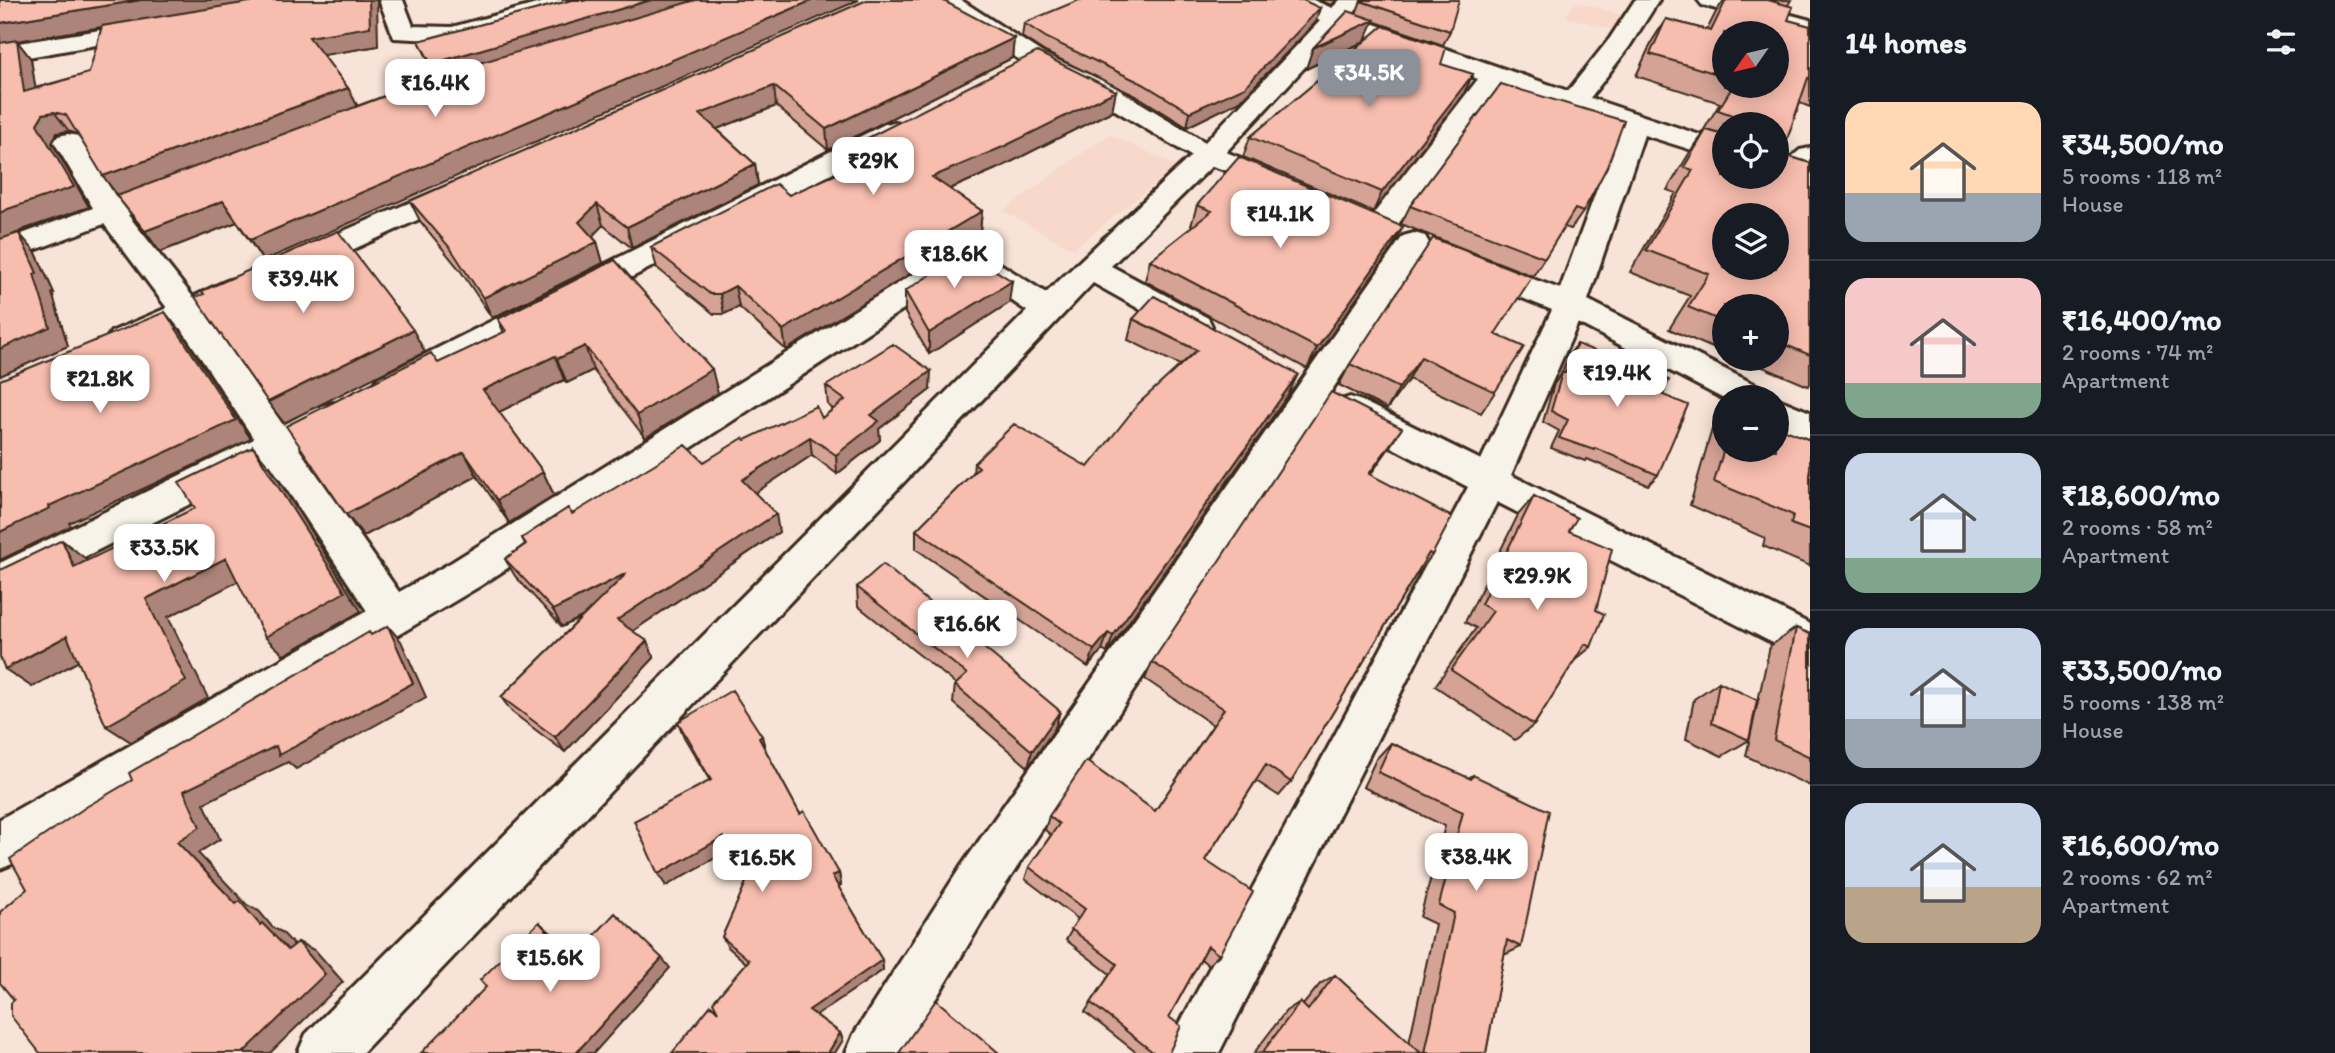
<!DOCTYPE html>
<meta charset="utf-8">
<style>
body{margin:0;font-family:Itim,sans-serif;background:#242831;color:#f1f3f6;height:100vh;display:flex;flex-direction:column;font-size:26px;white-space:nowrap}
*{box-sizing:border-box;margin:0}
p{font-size:23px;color:#9ea1a6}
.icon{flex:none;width:38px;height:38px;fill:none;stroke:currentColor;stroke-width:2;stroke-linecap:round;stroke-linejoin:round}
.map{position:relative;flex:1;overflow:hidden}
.sheet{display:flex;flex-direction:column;background:#171b24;width:525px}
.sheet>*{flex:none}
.needle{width:46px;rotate:236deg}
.fabs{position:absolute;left:1712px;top:21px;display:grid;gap:14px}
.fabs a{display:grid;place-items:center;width:77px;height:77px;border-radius:50%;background:#171b24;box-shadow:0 4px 18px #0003;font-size:35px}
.price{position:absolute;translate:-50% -60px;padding:0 16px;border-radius:14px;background:#fff;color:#222;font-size:23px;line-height:46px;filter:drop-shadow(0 2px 4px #0008)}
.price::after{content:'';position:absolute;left:50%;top:42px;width:21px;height:16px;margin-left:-10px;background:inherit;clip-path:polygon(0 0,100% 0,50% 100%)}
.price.selected{background:#8c9099;color:#fff}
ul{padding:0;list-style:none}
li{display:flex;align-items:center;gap:21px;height:175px;padding:0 35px}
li+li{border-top:2px solid #363941}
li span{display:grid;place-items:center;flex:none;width:196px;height:140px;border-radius:21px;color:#555}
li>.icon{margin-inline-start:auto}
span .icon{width:84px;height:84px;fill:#fffc;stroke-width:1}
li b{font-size:30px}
h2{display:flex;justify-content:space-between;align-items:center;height:84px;padding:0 35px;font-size:30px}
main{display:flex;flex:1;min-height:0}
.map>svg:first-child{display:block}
.built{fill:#f7d8cb}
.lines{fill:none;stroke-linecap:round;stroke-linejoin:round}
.street-casing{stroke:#3b2a1e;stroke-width:6}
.street{fill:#f7f3e8;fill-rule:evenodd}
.wall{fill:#d4a396;stroke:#3b2a1e;stroke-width:2;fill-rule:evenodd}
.shaded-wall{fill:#ad847a;stroke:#3b2a1e;stroke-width:2}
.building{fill:#f7bdae;stroke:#3b2a1e;stroke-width:2;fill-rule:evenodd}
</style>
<main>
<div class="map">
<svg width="1810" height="1053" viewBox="0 0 1810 1053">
<rect width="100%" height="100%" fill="#f7e3d7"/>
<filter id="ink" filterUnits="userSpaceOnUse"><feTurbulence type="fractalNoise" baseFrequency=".0143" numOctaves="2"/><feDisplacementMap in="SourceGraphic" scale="14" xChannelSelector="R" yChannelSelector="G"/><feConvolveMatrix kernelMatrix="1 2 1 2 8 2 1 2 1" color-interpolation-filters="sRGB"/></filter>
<g filter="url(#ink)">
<path class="built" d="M1575,2L1627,16L1619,31L1566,17Z
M1109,134L1177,166L1073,249L1003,211Z"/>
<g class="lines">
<defs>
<path id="street" d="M379,0H403L413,26L452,27L551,0H590L586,5L453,41L394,38Z
M933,0H961L1044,54L1108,83L1205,142L1320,21L1285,5L1281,0H1313L1332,8L1340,0H1365L1351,16L1568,91L1610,38L1635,0H1659L1629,47L1590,98L1724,143V160L1644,135L1588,300L1762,388L1767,397L1724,399L1578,323L1511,475L1810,624V662L1497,502L1219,1053H1164L1468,487L1338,419L1332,410L1338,401L1350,397L1362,401L1481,460L1552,310L1465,275L1460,268L1465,261L1476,258L1560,289L1620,127L1500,86L1390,235L1379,237L1368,235L1364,228L1368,221L1478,79L1340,29L1226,152L1241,158L1245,164L1241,170L1231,172L1212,166L1111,266L1208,318L1212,326L1208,334L1196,337L1184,334L1093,283L362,1053H298L306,1034L1027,311L969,272L954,276L480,586L17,862L0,869V819L367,611L270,464L0,599V563L254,439L181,328C159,337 134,355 111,348L106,340L111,332L167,308L104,224L0,263V242L93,208L54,142L58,136L68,134L78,136L117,199C137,191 162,176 183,182L187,188L183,194L128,215L193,297C213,288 237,271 259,278L264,285L259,292L207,316L283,425C304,415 328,397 351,404L357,413L351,422L299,449L399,592L452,562L932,262L962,251L988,256L1046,293L1191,156L1090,95L1026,64L937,5Z
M1698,0H1736L1810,20V35L1702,5Z
M150,22L159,24L162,29L159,34L0,62V46Z
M895,122L905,124L909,130L905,136L402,396L390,400L378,396L373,387L378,378L885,124Z
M1810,148V171L1791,176H1776V159H1789L1800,150Z
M462,180L472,183L476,189L472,195L310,269L299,272L288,269L284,262L288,255Z
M1414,233L1425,236L1429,243L994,902L903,1053H846L854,1034L960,868L1403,236Z
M1776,398L1810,412V441L1776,427Z"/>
</defs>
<use href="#street" class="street-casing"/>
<use href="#street" class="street"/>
</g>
<path class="wall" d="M0,0L378,46L323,55L348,88L357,106L436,77L419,41L572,0L263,261L237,222L160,252L117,196L118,195L77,134L69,131L57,133L52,143L89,207L25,229L8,237L36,253L54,293H52L68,346L0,376ZM102,27L89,73L35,88L31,59L17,41Z
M867,0L1014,38L1012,58L828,150L776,106L717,129L755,164L758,185L632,248L603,225L592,236L597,242L603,263L492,318L460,270L420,221L410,201Z
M1319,0H1337L1331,5Z
M1724,0H1791L1788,5V20L1810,26V107L1800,103L1782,154L1810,163V384L1808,386L1744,359H1776V306H1724V353L1669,329L1690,296L1630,272L1676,193L1667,190L1690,152L1704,133H1702L1720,103L1636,76L1652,41L1666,19L1707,30L1716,12ZM1724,33L1776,86H1724ZM1724,124H1776L1724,177Z
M1361,1L1450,31L1443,45L1373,21L1365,41L1473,74L1464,93L1373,212L1243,157L1250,137L1365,41L1306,69L1313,48L1356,14Z
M1316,22L1240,101L1187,127L1140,98L1045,52L1022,37L1024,23Z
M1501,84L1583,212L1571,229L1564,227L1533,276L1401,224L1410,206Z
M1112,111L1003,166L950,189L982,211L980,231L786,350L739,307L724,314H714L657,268L651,247L789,195L850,169L848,148Z
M1197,205L1392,248L1307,369L1145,281L1150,260L1192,227L1191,226Z
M615,260L718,393L645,438L593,370L567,383L564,380L499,412L543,472L554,495L509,523L477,476L364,536L346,514L438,363L504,333L498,319Z
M905,291L1009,303L929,354L905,313Z
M1133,319L1288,395L1107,653L1102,650L1088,667L916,549V530L973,473L974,463L1088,467L1180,365L1128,340Z
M1495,334V392L1481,413L1409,379L1387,409L1339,385L1350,364Z
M1577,344L1663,395L1658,475L1648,485L1587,459L1585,461L1551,448L1559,431L1543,422L1554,384L1561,374L1569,355Z
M826,386L930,390L879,429L880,440L837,474L812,455L755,493L779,532L633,631L654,658L565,752L512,712L501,697L582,617L562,627L515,576L505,559L525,544L522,538L572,514L704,462L745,440L822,418L833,409L828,405Z
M1724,418V450L1785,430L1810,440V566L1763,546L1765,538L1690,505L1712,429Z
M1389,448L1371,474L1432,555L1418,574L1417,573L1291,782L1279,796L1256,781L1205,860L1219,955L1208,965L1201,959L1169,1017V1053H1137L1085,1012L1110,974L1066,940L1078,919L1025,879L1029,867L1051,835L1045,830L1049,816L1155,811L1213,725L1145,679L1152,662Z
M1534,496L1569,531L1596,610L1591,647L1574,661L1534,725L1515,740L1435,686L1476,628L1465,622L1518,515Z
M857,587L1060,711L1055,728L1028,767L953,703L955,685L956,684L858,606Z
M1796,628L1810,634V786L1746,756L1770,646Z
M1719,682L1749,740L1722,756L1686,739L1694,699Z
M678,722L766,751L800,814L839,873L841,885L838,886L882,960L883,970L816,1015L840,1033L843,1040L718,1012L746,963L728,947L722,937L747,882L729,850L666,886L710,781L684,737Z
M1391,743L1468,778L1473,775L1521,947L1504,955L1486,1053H1254L1286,1011L1300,1002L1303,1005L1320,984L1335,975L1409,1043L1435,924L1420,917L1445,826L1363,787L1376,759Z"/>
<path class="shaded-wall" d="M141,0H266L17,41L31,59L39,111L24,92L0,44V23Z
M369,0H377L378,46L318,56L309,37Z
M651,0H698L437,78L431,64Z
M813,0H859L263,261L250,240Z
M1320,8L1316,22L1240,101L1187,127L1190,112Z
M1374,20L1365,41L1306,69L1313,48Z
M1014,38L1012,58L828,150L826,129Z
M1473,74L1464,93L1373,212L1382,192Z
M774,86L776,106L704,134L700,114Z
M348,88L358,107L118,196L103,176Z
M1116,91L1112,111L1003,166L931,197L932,177Z
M54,112L69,131L57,133L52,143L89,207L25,229L0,241V213L37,124L43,114Z
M755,164L758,185L632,248L627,227Z
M223,201L237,222L160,252L145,231Z
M597,204L603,225L586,243L579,222Z
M982,211L980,231L786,350L783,330Z
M1403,227L1392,248L1307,369L1317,348Z
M19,233L36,253L54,293H52L68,346L0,376V349Z
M597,242L603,263L492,318L483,298Z
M1012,281L1009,303L929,354V333Z
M735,286L739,307L724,314L720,294Z
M165,312L181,332L251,439L69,523L71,526L0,560V532L49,506Z
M413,330L425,352L284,423L268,402Z
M585,346L593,370L567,383L557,359Z
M555,356L564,380L495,414L483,390Z
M1421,357L1409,379L1387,409L1399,388Z
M712,369L718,393L645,438L637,415Z
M931,371L930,390L879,429L880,440L837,474L836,455L871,415Z
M1298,374L1288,395L1107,653L1113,636Z
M1402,428L1389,448L1357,493L1369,474Z
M810,437L812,455L746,499L742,480Z
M253,447L270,467L361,611L284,655L265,637Z
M464,452L477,476L364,536L346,514Z
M543,472L554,495L509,523L497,500Z
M776,514L779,532L624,637L617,620Z
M62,540L86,559L97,586L74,567Z
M226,558L245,578L168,617L208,698L131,742L106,726L146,599Z
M627,573L635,590L562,627L553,610Z
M388,626L401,641L426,697L296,769L288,762L204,803L220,839L198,853L247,905L259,911L273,928L282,932L307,959L288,950L236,904L177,842L184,791Z
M1108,633L1102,650L1088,667L1094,650Z
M67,636L92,654L32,687L5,669Z
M647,641L654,658L565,752L555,737Z
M1060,711L1055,728L1028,767L1032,751Z
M762,736L766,751L759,738Z
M723,837L729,850L666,886L658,874Z
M839,873L841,885L835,888L832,876Z
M539,922L551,933L584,968L573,959Z
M298,942L316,951L343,982L270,1053H243Z
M662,958L670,968L594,1053H576Z
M882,960L883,970L812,1018L809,1010Z
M840,1033L843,1040L835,1053H828Z"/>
<path class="building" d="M0,0H141L0,23Z
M262,0H369L370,27L309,37L348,88L103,176L66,115L54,112L43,114L37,124L74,187L8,209L0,213V43L17,40L24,92L89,73L102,26Z
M572,0H583V1L587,0H651L431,64L419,41Z
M696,0H813L250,240L223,201L145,231L117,196L452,71Z
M867,0H942L1014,38L826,129L774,86L700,114L755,164L627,227L597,204L579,222L597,242L483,298L451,249L410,201Z
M1079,0H1303L1320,8L1245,87L1190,112L1143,84L1047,38L1024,23Z
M1361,0H1459L1450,31L1361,1Z
M1726,0H1768L1793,7L1788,20L1810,26V79L1808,78L1782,154L1810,163V355L1776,341V306H1724V322L1688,307L1709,274L1646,250L1693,170L1684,167L1706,130L1724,135V177H1776V124H1743V119L1718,110L1733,86H1776V33H1724V76L1650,54L1666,19L1711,31ZM1724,215H1776V268H1724Z
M1348,11L1374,20L1313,48Z
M1383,26L1446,48L1441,64L1473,74L1382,192L1250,137Z
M1037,52L1116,91L1005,146L932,177L982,211L783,330L735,286L720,294H710L651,247L776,184L789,195L857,165L855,163L863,160L848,148Z
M1501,84L1624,121L1607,167L1583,212L1575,209L1545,258L1410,206Z
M1239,157L1403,227L1317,348L1150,260L1212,211L1197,205Z
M338,231L413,330L268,402L195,297L204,294L202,291Z
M19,233L37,273L34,274L50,327L0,349V239Z
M1433,238L1532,277L1495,334L1524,347L1495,392L1421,357L1399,388L1350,364Z
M966,252L1012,281L929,333L905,291Z
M615,260L712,369L637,415L585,346L557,359L555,356L483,390L543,472L497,500L464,452L346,514L286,426L431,353L438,363L506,331L498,319Z
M1154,296L1298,374L1113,636L1108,633L1094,650L916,530L979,467L974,463L1014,424L1088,467L1139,403L1197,350L1133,319Z
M165,312L236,420L49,506L50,508L0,532V380Z
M893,344L931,371L871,415L879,421L836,455L810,437L742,480L776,514L617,620L647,641L555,737L501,697L627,573L553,610L505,559L526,544L522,538L568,508L572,514L686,445L704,462L743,438L745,440L816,406L822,418L845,400L826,386Z
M1577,344L1669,380L1663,395L1688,405L1658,475L1595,448L1594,450L1559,438L1568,420L1551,411L1562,373H1565Z
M1331,392L1402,428L1369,474L1452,517L1432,555L1429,553L1291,782L1266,765L1205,860L1253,892L1219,955L1208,946L1169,1017L1181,1026L1169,1053H1154L1091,1003L1117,964L1071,929L1085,909L1029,867L1059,824L1049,816L1086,761L1155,811L1224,709L1152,662Z
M1776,421L1786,425L1785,430L1810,440V531L1791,524L1793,515L1714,482L1724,449L1776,450Z
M253,447L345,592L265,637L226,558L146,599L186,681L106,726L67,636L5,669L0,657V570L62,540L74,567L195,508L179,483Z
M1534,496L1577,518L1569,531L1612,549L1596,610L1604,614L1591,647L1585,644L1534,725L1451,670L1493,611L1481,604Z
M883,564L1060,711L1032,751L955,685L967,674L857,587Z
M388,626L413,683L279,755L276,746L184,791L200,827L177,842L236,904L240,901L260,925L262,923L288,950L298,942L325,974L243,1053H40L11,1016V1003L14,1000L0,983V912L27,889L10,859L86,807L132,780L129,773L369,632L371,635Z
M1796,628L1810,634V757L1774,740Z
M1719,682L1757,700L1749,740L1712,723Z
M732,690L762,736L759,738L800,814L804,811L839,873L832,876L882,960L809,1010L840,1033L828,1053H672L711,1005L718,1012L713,1002L749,960L722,937L747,880L723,837L658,874L634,821L711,780L678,722Z
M1391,743L1471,779L1473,775L1549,811L1521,947L1507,940L1486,1053H1425L1454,913L1439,905L1463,812L1378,772Z
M615,913L662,958L576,1053H421L486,987L480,980L539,922L573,959Z
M1335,975L1421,1053H1262L1300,1002L1308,1010Z
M936,1000L999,1053H899Z"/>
</g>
</svg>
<div class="fabs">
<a><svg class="needle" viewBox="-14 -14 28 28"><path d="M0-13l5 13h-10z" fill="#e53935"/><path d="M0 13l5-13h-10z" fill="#9ea1a6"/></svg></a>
<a><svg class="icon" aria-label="locate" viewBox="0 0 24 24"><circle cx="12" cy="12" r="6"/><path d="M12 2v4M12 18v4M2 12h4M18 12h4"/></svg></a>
<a><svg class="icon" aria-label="layers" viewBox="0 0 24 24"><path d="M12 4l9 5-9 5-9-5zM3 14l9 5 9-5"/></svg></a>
<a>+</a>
<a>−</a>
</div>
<b class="price selected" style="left:1369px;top:109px">₹34.5K</b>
<b class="price" style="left:435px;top:119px">₹16.4K</b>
<b class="price" style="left:873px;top:197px">₹29K</b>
<b class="price" style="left:1280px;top:250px">₹14.1K</b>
<b class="price" style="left:954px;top:290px">₹18.6K</b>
<b class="price" style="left:303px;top:315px">₹39.4K</b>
<b class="price" style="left:1617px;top:409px">₹19.4K</b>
<b class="price" style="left:100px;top:415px">₹21.8K</b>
<b class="price" style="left:164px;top:584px">₹33.5K</b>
<b class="price" style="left:1537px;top:612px">₹29.9K</b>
<b class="price" style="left:967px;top:660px">₹16.6K</b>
<b class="price" style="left:1476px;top:893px">₹38.4K</b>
<b class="price" style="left:762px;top:894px">₹16.5K</b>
<b class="price" style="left:550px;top:994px">₹15.6K</b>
</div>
<section class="sheet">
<h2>14 homes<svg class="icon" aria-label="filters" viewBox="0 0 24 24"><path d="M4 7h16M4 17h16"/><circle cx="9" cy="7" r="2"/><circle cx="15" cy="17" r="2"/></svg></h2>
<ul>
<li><span style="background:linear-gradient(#ffd9b3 65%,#9aa5b1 0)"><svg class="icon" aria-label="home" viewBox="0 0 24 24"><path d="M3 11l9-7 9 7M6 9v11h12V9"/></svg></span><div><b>₹34,500/mo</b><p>5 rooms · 118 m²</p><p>House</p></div></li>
<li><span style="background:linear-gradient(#f6c9c9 75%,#7fa58c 0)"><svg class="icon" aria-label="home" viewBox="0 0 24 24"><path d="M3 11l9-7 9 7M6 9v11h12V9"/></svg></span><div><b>₹16,400/mo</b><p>2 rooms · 74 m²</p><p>Apartment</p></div></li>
<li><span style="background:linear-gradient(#c9d6e8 75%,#7fa58c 0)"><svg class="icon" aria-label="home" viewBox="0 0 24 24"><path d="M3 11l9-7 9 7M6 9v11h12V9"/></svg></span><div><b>₹18,600/mo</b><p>2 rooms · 58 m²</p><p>Apartment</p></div></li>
<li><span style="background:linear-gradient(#c9d6e8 65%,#9aa5b1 0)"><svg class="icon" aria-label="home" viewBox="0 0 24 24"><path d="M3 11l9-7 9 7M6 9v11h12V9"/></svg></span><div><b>₹33,500/mo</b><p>5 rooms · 138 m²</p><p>House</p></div></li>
<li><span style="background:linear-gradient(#c9d6e8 60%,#b9a48a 0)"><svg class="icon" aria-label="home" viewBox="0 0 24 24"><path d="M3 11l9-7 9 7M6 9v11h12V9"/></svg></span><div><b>₹16,600/mo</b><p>2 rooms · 62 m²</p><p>Apartment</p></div></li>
</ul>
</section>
</main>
